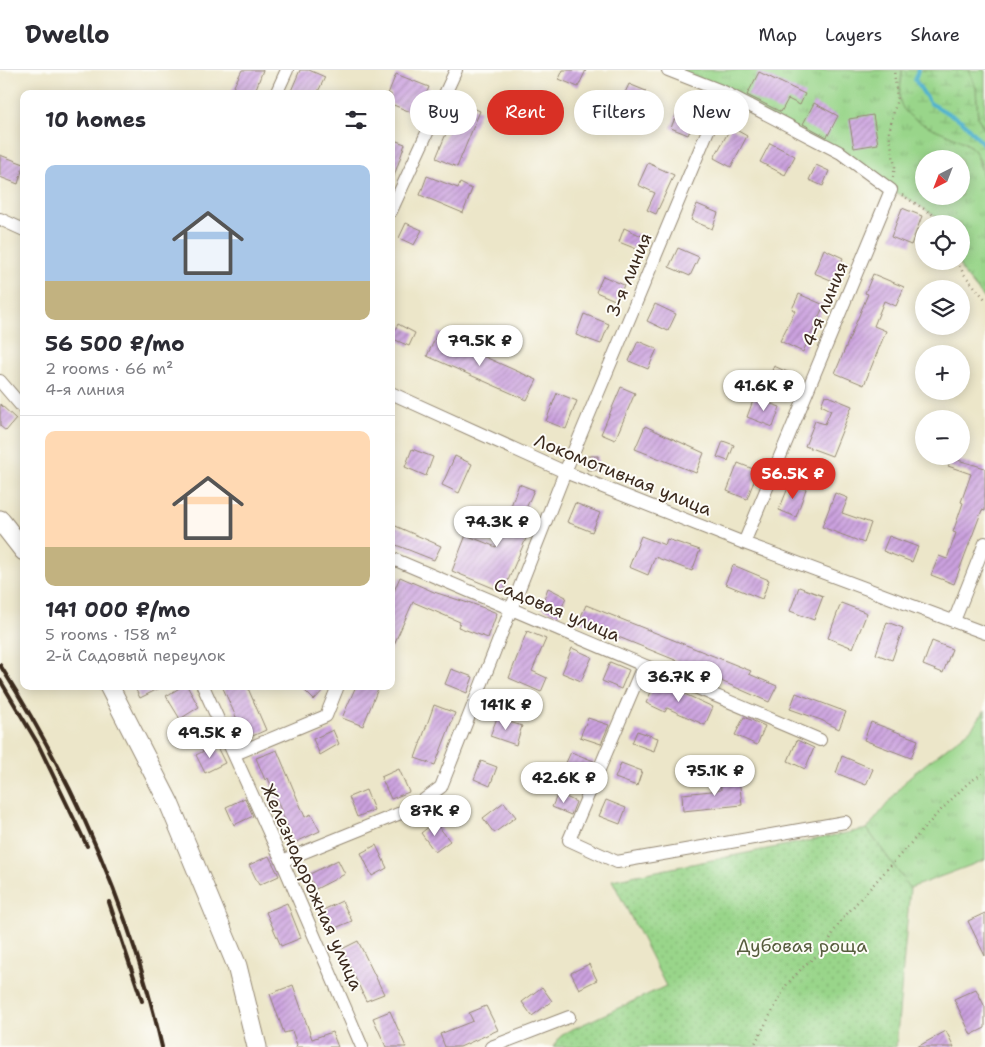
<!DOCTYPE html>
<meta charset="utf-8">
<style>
body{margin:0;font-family:"Shantell Sans",sans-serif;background:#f2f2f3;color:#2b2b33;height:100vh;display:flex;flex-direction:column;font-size:19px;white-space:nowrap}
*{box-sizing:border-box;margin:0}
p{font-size:16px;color:#7c7c81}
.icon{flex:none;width:28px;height:28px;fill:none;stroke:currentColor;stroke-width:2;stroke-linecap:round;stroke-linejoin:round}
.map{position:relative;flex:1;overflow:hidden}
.panel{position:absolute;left:20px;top:20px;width:375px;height:600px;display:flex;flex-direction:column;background:#fff;border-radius:10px;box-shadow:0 2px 12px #0003}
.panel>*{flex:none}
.top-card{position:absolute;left:410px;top:20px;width:475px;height:45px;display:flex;gap:10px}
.needle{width:32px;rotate:222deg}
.controls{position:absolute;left:915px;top:80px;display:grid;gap:10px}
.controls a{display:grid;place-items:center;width:55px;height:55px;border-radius:50%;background:#fff;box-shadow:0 2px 12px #0003;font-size:25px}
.price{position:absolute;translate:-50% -42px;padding:0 11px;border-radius:18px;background:#fff;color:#222;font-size:16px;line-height:32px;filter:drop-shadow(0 1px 2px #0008)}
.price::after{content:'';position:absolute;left:50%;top:30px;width:15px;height:11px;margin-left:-8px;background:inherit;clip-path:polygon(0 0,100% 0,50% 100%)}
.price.current{background:#d93025;color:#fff}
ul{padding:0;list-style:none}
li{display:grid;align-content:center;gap:10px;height:265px;padding:0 25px}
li+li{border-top:1px solid #e1e1e2}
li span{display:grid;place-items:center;height:155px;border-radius:10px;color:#555}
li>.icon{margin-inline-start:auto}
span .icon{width:90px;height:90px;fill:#fffc;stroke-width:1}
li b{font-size:21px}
h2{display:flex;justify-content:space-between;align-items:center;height:60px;padding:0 25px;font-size:21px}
.chip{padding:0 18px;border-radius:22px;background:#fff;box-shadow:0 2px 12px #0003;font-size:18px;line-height:45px}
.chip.current{background:#d93025;color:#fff}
header{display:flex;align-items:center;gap:30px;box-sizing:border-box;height:70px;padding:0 25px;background:#fff;border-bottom:1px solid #e1e1e2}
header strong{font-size:24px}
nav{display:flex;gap:28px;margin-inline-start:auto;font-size:18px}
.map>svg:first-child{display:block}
.grass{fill:url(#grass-tufts);stroke:#6a8054;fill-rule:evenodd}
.wetland{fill:url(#wetland-marsh);stroke:#6a8054}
.park{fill:url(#park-dots);stroke:#6a8054}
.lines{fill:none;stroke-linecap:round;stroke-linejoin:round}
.stream{stroke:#51b2cf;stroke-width:4}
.building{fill:url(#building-hatch)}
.street-casing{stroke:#948874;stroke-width:14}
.secondary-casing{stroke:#948874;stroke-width:21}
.path{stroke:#948874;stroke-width:2.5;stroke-dasharray:1 4;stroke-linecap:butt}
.street{stroke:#fff;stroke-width:12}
.secondary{stroke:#fff;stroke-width:19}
.rail{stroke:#3b2a1e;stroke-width:4}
.labels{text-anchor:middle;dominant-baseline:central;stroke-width:4;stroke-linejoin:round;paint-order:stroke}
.street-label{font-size:18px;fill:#3b2a1e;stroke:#fdfcf7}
.park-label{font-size:18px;fill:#575d3e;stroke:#fdfcf7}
</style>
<header>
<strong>Dwello</strong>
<nav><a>Map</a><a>Layers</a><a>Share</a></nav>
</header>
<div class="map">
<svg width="985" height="977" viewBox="0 0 985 977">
<defs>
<pattern id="grass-tufts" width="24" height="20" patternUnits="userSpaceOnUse" patternTransform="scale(1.25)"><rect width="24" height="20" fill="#99d58a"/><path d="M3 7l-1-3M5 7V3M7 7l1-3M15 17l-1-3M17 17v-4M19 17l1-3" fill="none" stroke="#85b777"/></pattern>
<pattern id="wetland-marsh" width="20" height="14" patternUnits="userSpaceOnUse" patternTransform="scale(1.25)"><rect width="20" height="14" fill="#99d58a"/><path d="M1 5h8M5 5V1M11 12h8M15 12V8" fill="none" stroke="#85b777"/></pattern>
<pattern id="park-dots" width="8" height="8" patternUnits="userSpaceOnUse" patternTransform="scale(1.25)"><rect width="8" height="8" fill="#99d58a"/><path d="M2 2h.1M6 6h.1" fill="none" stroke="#85b777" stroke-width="1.8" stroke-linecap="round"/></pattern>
<pattern id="building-hatch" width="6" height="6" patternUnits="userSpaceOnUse" patternTransform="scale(1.25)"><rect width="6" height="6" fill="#cba1df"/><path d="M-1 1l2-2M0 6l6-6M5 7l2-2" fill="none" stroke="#a683b4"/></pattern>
</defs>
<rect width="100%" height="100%" fill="#fdfcf7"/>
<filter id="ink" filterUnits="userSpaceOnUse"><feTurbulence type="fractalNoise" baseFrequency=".02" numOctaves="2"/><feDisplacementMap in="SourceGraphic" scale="10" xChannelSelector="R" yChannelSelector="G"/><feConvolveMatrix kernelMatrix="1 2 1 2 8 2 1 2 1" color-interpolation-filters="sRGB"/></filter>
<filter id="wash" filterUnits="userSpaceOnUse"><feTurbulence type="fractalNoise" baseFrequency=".0096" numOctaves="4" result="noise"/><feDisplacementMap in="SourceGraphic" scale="20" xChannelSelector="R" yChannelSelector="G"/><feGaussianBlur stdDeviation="1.12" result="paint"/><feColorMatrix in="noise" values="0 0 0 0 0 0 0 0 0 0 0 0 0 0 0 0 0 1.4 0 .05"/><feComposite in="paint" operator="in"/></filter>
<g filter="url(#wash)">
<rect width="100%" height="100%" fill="#ece6c9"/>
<path class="grass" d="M668,0H902L900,21L917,50L960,70L972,78L977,84L985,114V229L963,203L958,191H961V154H940L935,146L911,130L891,120L841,83ZM924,89H961V126H924Z
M969,0H985V60L978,48L976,18Z
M985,640V790L910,818L867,759L909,707L971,659Z"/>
<path class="wetland" d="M902,0H969L976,18L978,48L985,60V114C982,104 981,86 972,78C956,62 905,56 900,31C898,21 903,10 902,0Z"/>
<path class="park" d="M867,759L910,818L896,977H553L562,964L666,916L612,810Z"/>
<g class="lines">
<path class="stream" d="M918,0L915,10L930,33L962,51L985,76"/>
</g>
<g id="blocks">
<path class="building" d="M242,0H263L254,24H230Z
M300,0H309L325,7L317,24H298L291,21Z
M563,0H586L578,17L559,9Z
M759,2L805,24L800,35L788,29L781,42L747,25Z
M396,4L429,17L418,45L391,34V24H388Z
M629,14L646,21L635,46L618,38Z
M459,32L480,41L457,97L436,88Z
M681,32L699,40L688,65L671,58Z
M814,33L838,46L827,67L803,54Z
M873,45L878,74L854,78L849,49Z
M731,57L747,66L731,97L714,88Z
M391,69L405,74L393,109H391Z
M770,73L795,86L785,105L760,92Z
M0,85L24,94L18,114L0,107Z
M648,93L674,105L656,144L647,140L655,123L638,115Z
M816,95L829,101L823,116L809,110Z
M427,106L458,118L460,113L472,119L463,143L420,125Z
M697,134L718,143L712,159L691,150Z
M902,138L922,146L911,175L891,167Z
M406,153L422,160L414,175L399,168Z
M624,158L644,167L639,180L619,172Z
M678,178L699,187L690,206L669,197Z
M824,179L843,188L833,211L814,203Z
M873,204L904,217L896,236L884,231L874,256L886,261L864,315L835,303L868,224L865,223Z
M603,206L624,215L617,231L596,222Z
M799,224L824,235L803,282L780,271L795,241L792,239Z
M655,234L676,244L668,261L647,251Z
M584,244L609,254L601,274L576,265Z
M398,254L415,263L409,276L391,268Z
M438,262L469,276L467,279L537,310L527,330L427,286Z
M638,271L657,279L648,299L629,291Z
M774,296L794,305L787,321L767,312Z
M621,317L635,323L615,370L601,364Z
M557,323L577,331L566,359L546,351Z
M825,325L852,336L832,386L805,376L815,351L825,354L831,340L821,335Z
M754,328L780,337L773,357L747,347Z
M0,334L16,349L6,361L0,356Z
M645,356L704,383L696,403L635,379Z
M723,371L734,375L728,391L717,387Z
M412,379L433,387L426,406L405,397Z
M455,386L472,394L459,423L442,415Z
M587,386H598V400H587Z
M951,388L985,398V441L982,440L954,514L931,505L939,486L947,489L956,463L953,462L963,433L961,432L971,404L948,396Z
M738,393L758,401L747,429L727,421Z
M790,413L806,419L796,447L779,440Z
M519,414L534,420L520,452L531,457L503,522L452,501L466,465L496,477Z
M835,423L848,428L842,443L871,453L864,473L822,457Z
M575,433L600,443L592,462L567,452Z
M391,454L441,476L434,490L391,473Z
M641,466L665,475L667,469L700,480L692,501L655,487L648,505L629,497Z
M889,466L918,477L912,492L883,481Z
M733,495L769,510L762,529L725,514Z
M400,507L434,522L468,533V532L497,543L488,568L458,557L460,552L413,532L391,581V528Z
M799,517L823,526L814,550L790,541Z
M548,518L566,527L559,545L541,537Z
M841,533L867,543L853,578L828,568Z
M586,535L751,601L749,604L777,616L769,632L721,611L722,609L579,551Z
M887,552L903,558L892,590L876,584Z
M527,561L546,569L532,601L547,608L541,622L509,608Z
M932,571L952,579L943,603L923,595Z
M572,578L592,587L581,611L562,603Z
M610,592L629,600L621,619L602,611Z
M451,599L473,607L467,623L445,614Z
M656,611L713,637L705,655L667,638L665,642L646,633Z
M134,616H164L140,628Z
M183,616H187L199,637L180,649L166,626Z
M222,616H247L266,660L246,669Z
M300,616H327L314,630Z
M356,616H379L363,656L342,648Z
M796,623L846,642L839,659L821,650L790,639Z
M434,635L455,643L435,695L415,688Z
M744,647L765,656L757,675L735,665Z
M497,648L522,656L516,675L490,666Z
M588,648L609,655L601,674L580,667Z
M871,652L918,670L911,688L864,670Z
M333,660L339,674L320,685L313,669Z
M637,661L658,668L654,681L632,673Z
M797,670L814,678L805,699L788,691Z
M216,675L225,693L205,703L196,685Z
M277,680L305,747L311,744L320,761L294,773L268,708L265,710L256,688Z
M571,682L594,691L587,706L564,697Z
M842,686L873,699L866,715L836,703Z
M481,691L497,697L490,716L474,709Z
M621,693L642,701L637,716L615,708Z
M399,699L409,722L391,729L381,707Z
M739,708L742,735L683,741L682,724L721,720L720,709Z
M366,720L374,740L357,747L349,727Z
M558,723L576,732L571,745L552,737Z
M245,728L253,746L234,755L226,737Z
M606,730L626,738L620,754L599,746Z
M504,732L516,747L494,763L483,748Z
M435,752L450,771L435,782L421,763Z
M376,775L387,798L372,806L361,783Z
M269,786L279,806L259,815L249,795Z
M338,790L345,804L316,819L308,805Z
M342,831L352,851L333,859L323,840Z
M287,833L301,868L281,876L266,842Z
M985,843V886L968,851Z
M358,871L384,924L366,931L342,879Z
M589,894L597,910L579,919L571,903Z
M293,915L312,969L332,962L338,977H295L297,975L292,961L284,963L270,924Z
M542,917L552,931L532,946L522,932Z
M976,919L985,937V958L971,965L954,929Z
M486,936L498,960L460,977H445L440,964L473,951L469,943Z
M390,941L406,977H386L373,948Z
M946,961L954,977H917Z"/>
</g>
</g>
<g filter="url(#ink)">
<use href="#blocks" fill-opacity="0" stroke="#948874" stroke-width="1"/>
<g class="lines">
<defs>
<path id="street" d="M668,0L724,22L841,83L891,120L744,473
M276,24L287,0
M391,141L456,0
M0,149L24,160
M0,311L24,339
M391,323L565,402L744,473L985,563
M391,488L820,670
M954,551L985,473
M643,596L569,770L617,792L845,752
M203,616L282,791L362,977
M235,684L326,646L338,616
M282,791L413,738L441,717L565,402L724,22
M491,977L569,947"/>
<path id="secondary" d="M0,450L24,481
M109,616L169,733L237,896L257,977"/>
</defs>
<use href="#street" class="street-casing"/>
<use href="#secondary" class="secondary-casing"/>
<path class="path" d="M893,107L895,97L889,62L897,29L894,0
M902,125L935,146L940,154
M958,191L963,203L985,229
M753,977L787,914L806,894L825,880L834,861L844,847L938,743L968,713L985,702"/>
<use href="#street" class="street"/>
<use href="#secondary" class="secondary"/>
<path class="rail" d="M0,595C74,712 131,842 162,977
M0,610L38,674L87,776
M109,832L142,931"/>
</g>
</g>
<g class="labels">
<g class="street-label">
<text transform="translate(629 205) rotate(-67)">3-я линия</text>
<text transform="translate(825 234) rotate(-67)">4-я линия</text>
<text transform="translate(623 405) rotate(22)">Локомотивная улица</text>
<text transform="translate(557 540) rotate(23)">Садовая улица</text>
<text transform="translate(312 817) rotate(66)">Железнодорожная улица</text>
</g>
<g class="park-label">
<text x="802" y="876">Дубовая роща</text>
</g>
</g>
</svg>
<div class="controls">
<a><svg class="needle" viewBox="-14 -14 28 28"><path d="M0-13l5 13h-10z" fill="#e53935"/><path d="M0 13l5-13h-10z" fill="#7c7c81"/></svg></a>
<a><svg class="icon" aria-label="locate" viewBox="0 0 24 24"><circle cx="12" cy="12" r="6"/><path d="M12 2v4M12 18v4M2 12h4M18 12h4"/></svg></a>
<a><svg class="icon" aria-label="layers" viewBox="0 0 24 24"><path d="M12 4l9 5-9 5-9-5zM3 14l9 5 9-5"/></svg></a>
<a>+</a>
<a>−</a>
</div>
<b class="price" style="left:480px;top:297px">79.5K ₽</b>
<b class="price" style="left:764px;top:342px">41.6K ₽</b>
<b class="price current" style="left:793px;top:430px">56.5K ₽</b>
<b class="price" style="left:497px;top:478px">74.3K ₽</b>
<b class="price" style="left:679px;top:633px">36.7K ₽</b>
<b class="price" style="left:506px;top:661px">141K ₽</b>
<b class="price" style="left:210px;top:689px">49.5K ₽</b>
<b class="price" style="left:715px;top:727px">75.1K ₽</b>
<b class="price" style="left:564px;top:734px">42.6K ₽</b>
<b class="price" style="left:435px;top:767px">87K ₽</b>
<div class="top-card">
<a class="chip">Buy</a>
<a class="chip current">Rent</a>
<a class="chip">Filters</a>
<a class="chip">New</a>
</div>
<section class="panel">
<h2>10 homes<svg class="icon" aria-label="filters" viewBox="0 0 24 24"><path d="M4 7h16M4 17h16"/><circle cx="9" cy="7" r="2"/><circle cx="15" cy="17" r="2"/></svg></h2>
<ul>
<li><span style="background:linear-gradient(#a9c7e8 75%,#c2b280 0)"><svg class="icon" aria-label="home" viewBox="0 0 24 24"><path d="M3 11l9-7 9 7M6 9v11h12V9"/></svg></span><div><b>56 500 ₽/mo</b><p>2 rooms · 66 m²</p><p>4-я линия</p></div></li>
<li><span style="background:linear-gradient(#ffd9b3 75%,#c2b280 0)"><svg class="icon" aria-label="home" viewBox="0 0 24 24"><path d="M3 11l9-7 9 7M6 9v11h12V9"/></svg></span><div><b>141 000 ₽/mo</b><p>5 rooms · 158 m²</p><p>2-й Садовый переулок</p></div></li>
</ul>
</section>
</div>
